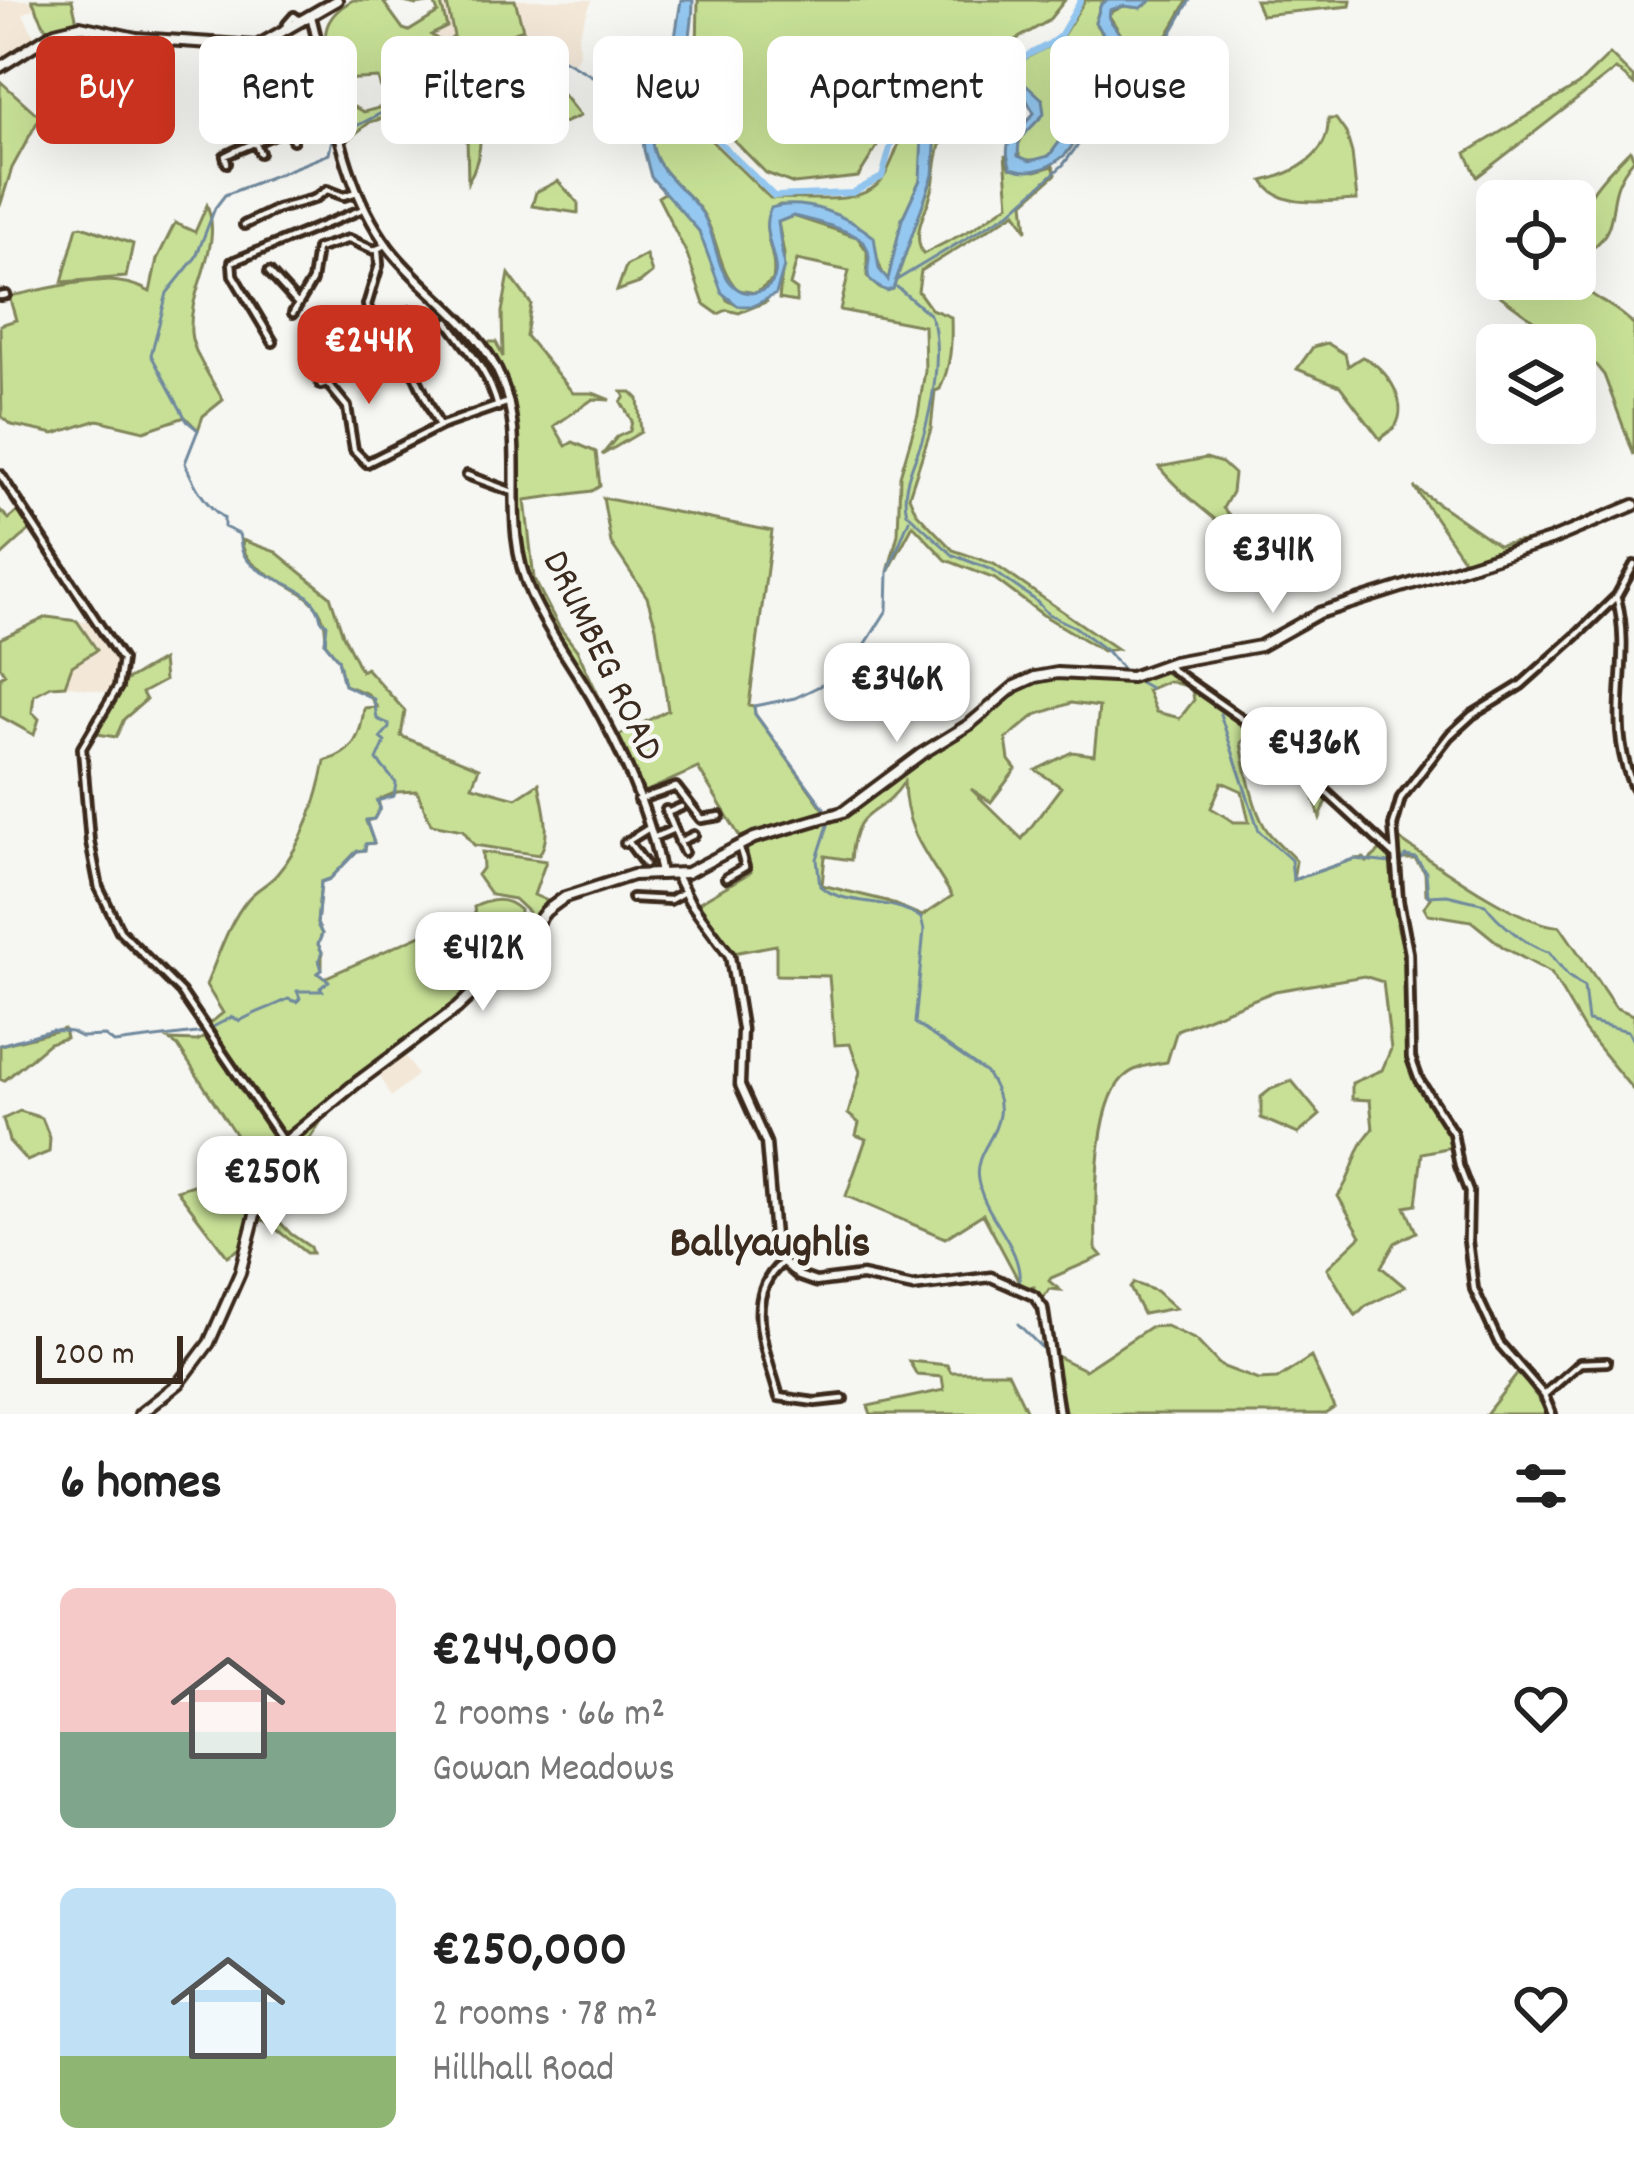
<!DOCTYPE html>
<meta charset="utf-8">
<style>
body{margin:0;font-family:Dekko,sans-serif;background:#f2f2f2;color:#222;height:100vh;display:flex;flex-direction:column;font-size:45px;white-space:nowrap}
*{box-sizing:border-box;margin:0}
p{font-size:39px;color:#767676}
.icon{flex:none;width:66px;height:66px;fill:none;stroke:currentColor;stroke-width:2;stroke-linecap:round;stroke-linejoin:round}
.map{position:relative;height:1414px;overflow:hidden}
.side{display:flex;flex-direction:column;background:#fff;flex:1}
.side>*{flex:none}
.hud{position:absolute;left:36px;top:36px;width:1563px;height:108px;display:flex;gap:24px}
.tools{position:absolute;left:1476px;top:180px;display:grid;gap:24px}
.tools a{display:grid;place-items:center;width:120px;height:120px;border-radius:18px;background:#fff;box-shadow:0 12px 48px #0002;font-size:60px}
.scale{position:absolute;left:36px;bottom:30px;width:147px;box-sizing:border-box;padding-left:12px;border:6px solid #3b2a1e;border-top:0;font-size:33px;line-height:42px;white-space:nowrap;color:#3b2a1e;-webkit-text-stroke:9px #f6f6f2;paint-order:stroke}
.price{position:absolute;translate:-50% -102px;padding:0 27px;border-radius:24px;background:#fff;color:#222;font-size:39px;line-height:78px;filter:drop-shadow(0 3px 6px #0008)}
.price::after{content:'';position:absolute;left:50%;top:72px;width:36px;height:27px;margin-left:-18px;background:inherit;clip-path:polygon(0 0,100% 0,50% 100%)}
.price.current{background:#c8321e;color:#fff}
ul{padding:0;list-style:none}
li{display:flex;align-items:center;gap:36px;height:300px;padding:0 60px}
li span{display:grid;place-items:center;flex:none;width:336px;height:240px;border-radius:18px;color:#555}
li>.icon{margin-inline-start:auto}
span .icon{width:144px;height:144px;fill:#fffc;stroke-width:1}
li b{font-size:51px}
h2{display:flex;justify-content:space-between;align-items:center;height:144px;padding:0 60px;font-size:51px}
.pill{padding:0 42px;border-radius:18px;background:#fff;box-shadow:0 12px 48px #0002;font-size:42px;line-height:108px}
.pill.current{background:#c8321e;color:#fff}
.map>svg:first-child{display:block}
.built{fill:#f3e8d8}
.green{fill:#c7e096;stroke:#81855a;stroke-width:3;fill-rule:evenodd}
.water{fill:#94c8f1;stroke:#70899d;stroke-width:3}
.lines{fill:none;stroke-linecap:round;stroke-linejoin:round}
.stream{stroke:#70899d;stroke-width:3}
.canal{stroke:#94c8f1;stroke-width:6}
.minor-casing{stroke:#3b2a1e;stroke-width:14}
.tertiary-casing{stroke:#3b2a1e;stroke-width:15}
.secondary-casing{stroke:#3b2a1e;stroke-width:16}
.minor{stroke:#f6f6f2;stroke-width:4.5}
.tertiary{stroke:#f6f6f2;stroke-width:6}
.secondary{stroke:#f6f6f2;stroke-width:8}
.labels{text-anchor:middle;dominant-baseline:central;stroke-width:9;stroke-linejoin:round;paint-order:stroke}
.street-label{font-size:39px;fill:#3b2a1e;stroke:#f6f6f2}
.quarter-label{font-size:45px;font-weight:bold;fill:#3b2a1e;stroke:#f6f6f2}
</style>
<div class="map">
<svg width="1634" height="1414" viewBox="0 0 1634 1414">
<rect width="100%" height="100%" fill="#f6f6f2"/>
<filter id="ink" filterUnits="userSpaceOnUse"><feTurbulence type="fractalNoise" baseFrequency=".00833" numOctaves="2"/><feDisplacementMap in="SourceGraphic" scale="24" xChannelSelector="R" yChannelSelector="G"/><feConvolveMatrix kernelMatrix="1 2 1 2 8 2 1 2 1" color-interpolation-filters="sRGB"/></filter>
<g filter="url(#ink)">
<path class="built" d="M0,0H32L36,8L23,14L36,40L0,63Z
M440,0H592L578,36L579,54L574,64L541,45L525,30L463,54L433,77L424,98L400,107Z
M77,621L97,622L112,647L118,661V678L111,693L65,685L72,666L96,650Z
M404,1053L417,1075L391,1097L377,1071Z"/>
<path class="green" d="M32,0H72L77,22L48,33Z
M353,0H392L384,3L403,29L409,31L438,13L434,2L416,5L396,0H440L447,27L431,35L445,44L454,36L446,0H515L523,29C492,41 460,50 436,72C423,85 427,93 405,107L415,109L370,122L346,141L336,105L339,100L345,98L346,103L364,112L386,106L378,78L339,80L341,94L335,91C328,51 310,23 353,0Z
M698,0H1065L1048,21L903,105L858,177L794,184L766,173L696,102Z
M1085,0H1108L1101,4L1095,23C1100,34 1114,42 1117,53C1119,60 1058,149 1050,155C1042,161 1032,160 1023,160L1016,149L1042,99L1005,89L932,119L920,180L902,219L888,280C879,272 881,265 875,254C855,219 819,205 780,205L771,209C759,237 778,251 773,280L756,293L738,290C717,268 719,238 702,212C687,189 655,173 652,143C650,119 672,104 678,82L683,93L679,109L770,198C803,197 867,209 885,175C902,145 894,137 924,113L1060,40Z
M1152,0H1188L1165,40L1119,86L1066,154L1127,70L1125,41L1108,14L1124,6L1141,8Z
M1255,0H1351L1350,6L1261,15Z
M525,32L541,47L557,87L580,116L551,128L549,104L540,78L521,71L466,85L465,56Z
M1610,54L1634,78V85L1616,69L1477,177L1466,153L1578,85Z
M0,81L40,117L12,168L0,206Z
M466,90C487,114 483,156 468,182Z
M977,114L940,145C936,159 935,172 933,186C929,209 910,230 923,254L972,229L1009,204L1005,155L1010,168L1036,171L1053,166L1056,174L1024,202L1027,231L1016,212L921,271L918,291L931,309L951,317C952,344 951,365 940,389L935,391L931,429L909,496L916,512L953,550L994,564L1117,649L1103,651L1043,615L995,579L946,560L913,525L888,572L898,534L900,476L918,414L925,371L924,326L840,310L849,271L797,260L790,285L797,290L796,302L779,299L784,254L778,222L793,216L857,237L867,251V276L879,288L893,289L933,175L936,132Z
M1328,119H1336L1346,133L1352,153L1357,200C1328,201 1279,210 1263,181C1296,173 1330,155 1328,119Z
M1630,150L1634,159C1595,203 1634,227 1575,260C1575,205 1593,188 1630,150Z
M558,181L578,203V213L532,206L536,192Z
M666,192L699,231L727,300L738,306L768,301L739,313L727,310L718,314L704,304L687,254L658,197Z
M207,205C224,247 188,288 191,333C193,354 213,381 223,400L203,416L198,430L185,417L144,431L98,420L54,434L12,425L2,417L0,325L16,320L9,296C53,289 109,268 150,292L157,259L175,223L195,232Z
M82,226L133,244L126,277L62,282L77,227Z
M646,255L652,273L640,283L617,291L626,266Z
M1497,264V279H1512L1518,284L1525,279H1575C1590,299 1617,305 1634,325V455L1604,375L1595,364L1575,350V345H1567L1477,279Z
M509,274L531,304L526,336L573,393H593L610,400L593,399L554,426L566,446L573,442L596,452L600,486L592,491L525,500L534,579L559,627L577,650L610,720C578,665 534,610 520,546C511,506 524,465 518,425C514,397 501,371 488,346V342H496L503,357L502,312Z
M1327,343L1345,354L1348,366L1362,357C1383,364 1410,400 1396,425C1392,431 1385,434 1380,439L1340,386L1297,369L1313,347Z
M622,392H631L638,399L641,432L602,455L617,437L630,431L632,421L621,402L625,397Z
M1206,458L1222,463L1234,474L1232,492L1223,508L1272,563L1269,566C1235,531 1188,503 1159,467Z
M1414,487L1498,545L1549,537L1466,563Z
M603,498L772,531L749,705L754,706L755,714L825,811L740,837L698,768L638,795L618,736L668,710L656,627L647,597L611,543Z
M22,508L34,526L0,557V510L9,519Z
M242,540L276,552L330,596L343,635L361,671L366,668L405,711L401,736L479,768L472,786L516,798L539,783C543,806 553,835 539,855L474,845L463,830L431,824L417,791L397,792L378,800L380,808L374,819L366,821L374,843L366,844L365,850L357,851L330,879L321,882L317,924L322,934L318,944L322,952V970L318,973L324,978L437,928L475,916L474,907C491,899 505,896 520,910L519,941C449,1015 365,1068 287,1132L278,1130L209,1024L223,1013L206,985C218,957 228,923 248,899C256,889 269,884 277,874C303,844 318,800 325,761C354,753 361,736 364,708L377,707L368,694L344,685L338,659L325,643C334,578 242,586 242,540Z
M47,617L77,621L97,650L72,666L65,685L51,686L34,695L32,712L39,719L34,735L0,716V677L5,674L0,666V639Z
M162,660L164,681L142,693L146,700L124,719L116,737L91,733L125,681Z
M1153,665L1184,682L1182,685L1168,681L1147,690L1156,712L1180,718L1194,700L1191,687L1200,683L1259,724L1296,762L1359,719L1362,726L1303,767L1330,793L1320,818L1310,785L1262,735L1254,730L1241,743C1245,767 1254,815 1269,833C1277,843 1288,851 1296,861L1293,880L1354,859L1364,858L1367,862L1396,837C1429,859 1524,928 1560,926L1616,1008L1634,1015V1091L1585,1031L1551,973L1503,947L1471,921L1428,914L1424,907L1431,898L1426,894L1425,872L1415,859H1403L1398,866L1403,921L1397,924L1405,958L1414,955L1413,1073L1438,1107L1452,1147L1422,1153L1416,1205L1405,1207L1416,1232L1395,1243L1381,1267L1405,1287L1366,1306L1356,1316L1327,1268L1361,1236L1338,1196C1356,1172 1352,1150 1373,1129L1370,1100L1352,1099V1083L1382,1070L1391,1049L1383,982L1364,976L1275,991L1177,1030L1167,1062C1150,1065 1135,1066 1123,1078C1094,1107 1095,1210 1096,1249L1102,1256L1051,1278L1049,1281L1060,1290L1049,1289L1042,1300L1033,1293L1034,1287H1022L983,1214L945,1238L846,1196L866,1139L856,1135L859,1123L848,1114L860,1072L850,1044L835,1045L829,976L776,975V945L733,953L698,903L751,872L746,847L835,820L855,809L1025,686L1020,677C1071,659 1108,688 1153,665ZM1071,703L1099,707L1094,755L1072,752L1036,770L1061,787L1022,839L971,789L991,802L1016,769L1009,760L1006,739L1035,715ZM904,782C905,832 927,854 952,896L922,916L887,901L822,885L825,856L851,860C855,802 879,821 904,782ZM1222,782L1242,791L1249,822H1234L1211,808Z
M482,852L546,861L534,895L550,902L526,933L523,932L528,912L514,899L491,895L477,875L483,867Z
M64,1029L66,1038L49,1043L4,1081L0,1079V1045Z
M208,1035L271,1132L244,1246L227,1256L177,1190L224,1175L248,1154L178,1046L169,1040L197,1041Z
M1292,1081L1320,1115L1298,1134L1261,1118V1097L1271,1089Z
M20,1111L42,1118L50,1138L49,1152L27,1161L9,1141L3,1119Z
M325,1115L266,1207L291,1234L310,1247L312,1253H306L266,1221L257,1219C273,1168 283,1148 325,1115Z
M1134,1283L1156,1291L1175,1308L1143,1314L1130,1288Z
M1166,1326L1196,1340L1221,1366L1258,1380L1277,1379L1311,1357L1334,1408L1325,1414H1066L1052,1354L1085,1370L1150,1327Z
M909,1361L947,1365L951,1372H1008L1028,1414H871L868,1406L944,1390L942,1377L917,1375Z
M1519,1372L1549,1414H1486Z"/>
<path class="water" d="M681,0H693C693,27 686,65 676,90C669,107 652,119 652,139C652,171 686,188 702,213C717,235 714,270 735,287C745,295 759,295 769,286C789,268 755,234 771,208C804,197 848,216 874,237L879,269L888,280L902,219L920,180L922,133L927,124L1005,89L1027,85L1042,99L1044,114L1019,140L1018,156L1030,161L1049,156L1116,66L1115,49L1095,23L1101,4L1108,0H1152L1141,8L1124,6L1110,10L1109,19C1121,36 1133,48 1127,70L1066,154C1049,169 1032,175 1011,168C999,138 1018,134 1034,113L1025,97L936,132L933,175L893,289L887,291C852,277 878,264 865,244C857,231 808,219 793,216L778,222L784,267L776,294L753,306H738L722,293L699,231L651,177L644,150L642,125L653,104L655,87L670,69Z"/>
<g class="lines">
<path class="stream" d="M895,281L1012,211L1063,165L1121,87L1167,41L1190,0
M897,287L930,315L933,323
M934,326C941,360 932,407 922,440C914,464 900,488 907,513L953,555L992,570L1035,600L1048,614L1075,627L1107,651L1125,672
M1136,680L1150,688
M1220,714L1259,831L1291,860L1293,880L1354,859L1399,864L1406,856L1416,858L1426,872L1428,896L1447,895L1485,904C1497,921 1529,948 1549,952L1568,976L1584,987L1588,1021L1628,1031L1634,1043
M824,808L755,714L754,706L795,698L848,672L887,610L888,572L909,520
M829,822L817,859L820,886C846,908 891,896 921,918L924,930L915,1023L986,1073C1023,1127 971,1142 978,1180C984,1217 1024,1247 1019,1285
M211,1028L232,1017L240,1021C255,1012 271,1008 288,999L297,1002L300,998L297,991H323L320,988L329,981L318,973L322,970L319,960L322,952L318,944L322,934L317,924L321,882L330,879L357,851L365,850V844L374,843L366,820L374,819L380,808L377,801L394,796L396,783L377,760L385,742L380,738L389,728V724L377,719L374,699L344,685L338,659L325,643L327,624L321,620C315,579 257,584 243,553C240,547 241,540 239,534L224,527V518C205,505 194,485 185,463L198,430L187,421L151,355L167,293L196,257L215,208L225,195L329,154L332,139L387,110L415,109L429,99L435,78L460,59L525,32L541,47L601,81L642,123
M0,1045L52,1030L71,1032L81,1037L105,1036L114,1043L205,1032
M1018,1324L1044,1350L1053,1414"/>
<path class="canal" d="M675,80L683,83L684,107L774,196L852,193L882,177L894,134L920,112L1049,44L1060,36L1081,0"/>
<defs>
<path id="minor" d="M287,24L294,16L302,22
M287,127L293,140
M255,142L260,153
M227,163L225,156L233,152L333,109
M244,225L277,209L314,199L327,190L344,196L357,192
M378,251L379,265L367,305L370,315L408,360L439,426
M269,272L297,303
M0,296L6,295
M293,313L312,281L317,249L349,239L374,250L387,245
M448,322C469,351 489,372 498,407
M378,325L411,311
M273,342L233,275L232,262L363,209
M326,374L329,382L321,385L318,378Z
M328,384L347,407L354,450L367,463L440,426L509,402
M0,474L122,660L118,687L82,748L90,842L99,888L120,931L181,992L284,1143
M467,475L513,492
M1617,599C1634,663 1603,719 1634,788
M1168,667L1262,733L1394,855
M638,800L676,787L701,819L720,816
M666,810L684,852
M667,813L681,807
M653,838L674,829
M628,841L645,864
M679,842L694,835
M625,843L649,828
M726,878L745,867L740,849
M632,898L670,900L684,892
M783,1262C740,1297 767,1352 779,1397L815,1402L843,1399
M1544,1395L1580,1363L1607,1362
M1552,1414L1544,1395L1499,1343L1474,1289L1468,1241L1469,1192L1459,1166L1453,1133L1419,1080L1411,1058L1409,953L1399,901L1393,826L1401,798L1449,736L1472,715L1521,685L1577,635L1617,596L1634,565"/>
<path id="tertiary" d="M311,16C332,94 339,182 389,248C425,295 478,322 501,379C530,450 498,519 531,594C547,630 571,662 591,696C621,749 651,814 661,874
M676,875L690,902L730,956L742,1029L740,1085L766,1143L774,1236L782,1261L799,1276L816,1282L862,1276L913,1287L991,1277L1034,1296L1043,1308L1059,1414"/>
<path id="secondary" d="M0,67L55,32L80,26L136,38L257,46L337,0
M140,1414L179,1383L209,1343L240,1273L264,1180L284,1143L355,1084L457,1008L508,960L546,911L565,897L633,875L687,873L754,838L843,812L921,754L970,724L1015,686L1035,677L1057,673L1131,677L1173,662L1260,646L1319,613L1550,540L1634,505"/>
</defs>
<use href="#minor" class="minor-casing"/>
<use href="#tertiary" class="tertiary-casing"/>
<use href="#secondary" class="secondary-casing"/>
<use href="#minor" class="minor"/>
<use href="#tertiary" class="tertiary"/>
<use href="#secondary" class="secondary"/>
</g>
</g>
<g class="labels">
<g class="street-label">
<text transform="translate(600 657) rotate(64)">DRUMBEG ROAD</text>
</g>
<g class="quarter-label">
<text x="770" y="1246">Ballyaughlis</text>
</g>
</g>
</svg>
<div class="tools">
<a><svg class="icon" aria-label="locate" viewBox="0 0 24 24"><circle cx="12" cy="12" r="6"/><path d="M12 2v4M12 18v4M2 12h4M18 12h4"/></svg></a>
<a><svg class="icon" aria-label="layers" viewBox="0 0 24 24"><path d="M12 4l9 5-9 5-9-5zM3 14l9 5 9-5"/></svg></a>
</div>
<div class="scale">200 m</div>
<b class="price current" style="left:369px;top:407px">€244K</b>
<b class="price" style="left:1273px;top:616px">€341K</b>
<b class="price" style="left:897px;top:745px">€346K</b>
<b class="price" style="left:1314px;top:809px">€436K</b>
<b class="price" style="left:483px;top:1014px">€412K</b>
<b class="price" style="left:272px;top:1238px">€250K</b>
<div class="hud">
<a class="pill current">Buy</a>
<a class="pill">Rent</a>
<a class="pill">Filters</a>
<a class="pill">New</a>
<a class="pill">Apartment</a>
<a class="pill">House</a>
</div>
</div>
<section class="side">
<h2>6 homes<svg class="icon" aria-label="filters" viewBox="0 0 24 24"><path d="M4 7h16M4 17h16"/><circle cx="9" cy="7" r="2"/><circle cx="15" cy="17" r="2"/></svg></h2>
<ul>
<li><span style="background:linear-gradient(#f6c9c9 60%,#7fa58c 0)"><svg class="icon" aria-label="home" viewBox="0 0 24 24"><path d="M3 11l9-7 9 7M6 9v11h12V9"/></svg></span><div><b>€244,000</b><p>2 rooms · 66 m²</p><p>Gowan Meadows</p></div><svg class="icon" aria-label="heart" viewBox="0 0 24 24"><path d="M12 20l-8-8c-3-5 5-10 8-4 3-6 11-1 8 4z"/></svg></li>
<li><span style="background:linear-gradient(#bfe0f5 70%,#8fb573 0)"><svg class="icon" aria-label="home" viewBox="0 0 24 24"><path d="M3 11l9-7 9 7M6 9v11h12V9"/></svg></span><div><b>€250,000</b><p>2 rooms · 78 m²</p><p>Hillhall Road</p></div><svg class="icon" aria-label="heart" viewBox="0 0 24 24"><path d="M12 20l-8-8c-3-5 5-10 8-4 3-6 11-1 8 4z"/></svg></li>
</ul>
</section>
